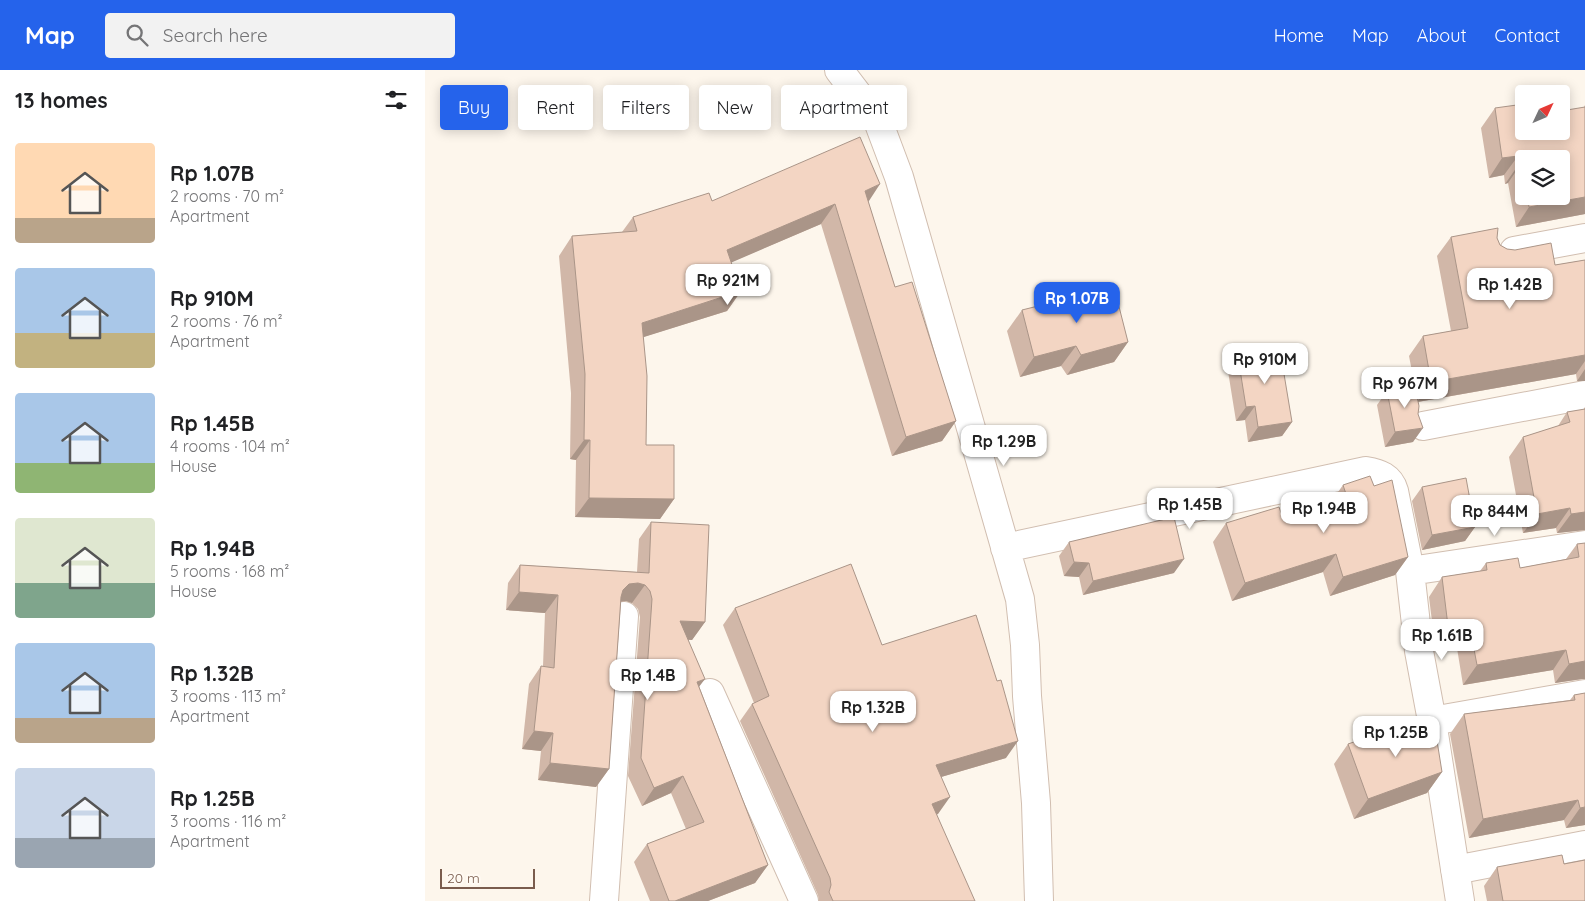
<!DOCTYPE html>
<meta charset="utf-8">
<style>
body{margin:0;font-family:Quicksand,sans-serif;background:#f2f2f2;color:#202124;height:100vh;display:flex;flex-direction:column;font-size:19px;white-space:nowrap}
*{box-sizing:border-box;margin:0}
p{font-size:16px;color:#757577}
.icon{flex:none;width:28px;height:28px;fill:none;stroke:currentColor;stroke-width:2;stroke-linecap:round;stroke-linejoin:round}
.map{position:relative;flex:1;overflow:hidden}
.sheet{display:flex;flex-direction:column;background:#fff;width:425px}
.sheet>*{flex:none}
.hud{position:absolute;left:15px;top:15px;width:475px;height:45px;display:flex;gap:10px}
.needle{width:32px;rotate:46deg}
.tools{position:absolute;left:1090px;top:15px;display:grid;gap:10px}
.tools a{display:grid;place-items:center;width:55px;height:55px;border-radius:5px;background:#fff;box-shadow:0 2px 12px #0003;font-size:25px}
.scale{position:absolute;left:15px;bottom:12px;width:95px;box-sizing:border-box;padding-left:5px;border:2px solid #7a5c4d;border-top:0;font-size:14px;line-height:18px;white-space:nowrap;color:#7a5c4d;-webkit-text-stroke:4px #fffaf3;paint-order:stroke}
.price{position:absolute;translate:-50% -42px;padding:0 11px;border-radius:10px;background:#fff;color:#222;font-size:16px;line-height:32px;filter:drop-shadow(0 1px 2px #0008)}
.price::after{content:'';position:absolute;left:50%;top:30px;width:15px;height:11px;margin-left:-8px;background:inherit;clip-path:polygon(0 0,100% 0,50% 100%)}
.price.active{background:#2563eb;color:#fff}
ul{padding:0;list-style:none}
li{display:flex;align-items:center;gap:15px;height:125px;padding:0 15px}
li span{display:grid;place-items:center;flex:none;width:140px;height:100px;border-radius:5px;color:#555}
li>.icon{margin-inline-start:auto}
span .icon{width:60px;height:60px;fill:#fffc;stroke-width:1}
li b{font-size:21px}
h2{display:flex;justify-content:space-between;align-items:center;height:60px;padding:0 15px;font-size:21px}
.tag{padding:0 18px;border-radius:5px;background:#fff;box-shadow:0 2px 12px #0003;font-size:18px;line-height:45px}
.tag.active{background:#2563eb;color:#fff}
header{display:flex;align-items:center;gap:30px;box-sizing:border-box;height:70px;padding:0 25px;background:#2563eb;color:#fff}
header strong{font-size:24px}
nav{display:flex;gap:28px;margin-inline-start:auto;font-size:18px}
.search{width:350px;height:45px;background:#f2f2f2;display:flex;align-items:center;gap:12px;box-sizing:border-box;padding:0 18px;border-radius:5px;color:#757577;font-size:19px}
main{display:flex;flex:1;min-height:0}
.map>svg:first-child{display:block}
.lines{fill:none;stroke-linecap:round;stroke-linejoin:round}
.street-casing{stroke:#d1beb0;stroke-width:30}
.street{stroke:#fff;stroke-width:28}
.wall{fill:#d1b7a8;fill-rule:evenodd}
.shaded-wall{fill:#aa9588}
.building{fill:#f3d5c3;stroke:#aa9588}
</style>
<header>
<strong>Map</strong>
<div class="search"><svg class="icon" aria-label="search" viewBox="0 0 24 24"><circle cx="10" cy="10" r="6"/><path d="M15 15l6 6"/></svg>Search here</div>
<nav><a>Home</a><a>Map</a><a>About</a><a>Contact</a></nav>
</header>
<main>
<section class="sheet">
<h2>13 homes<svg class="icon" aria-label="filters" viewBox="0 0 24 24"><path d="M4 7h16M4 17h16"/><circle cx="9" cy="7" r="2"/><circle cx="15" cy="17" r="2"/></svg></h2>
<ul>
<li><span style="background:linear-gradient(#ffd9b3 75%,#b9a48a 0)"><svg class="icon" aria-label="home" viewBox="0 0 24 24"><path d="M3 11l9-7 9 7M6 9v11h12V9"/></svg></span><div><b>Rp 1.07B</b><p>2 rooms · 70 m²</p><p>Apartment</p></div></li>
<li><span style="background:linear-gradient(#a9c7e8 65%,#c2b280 0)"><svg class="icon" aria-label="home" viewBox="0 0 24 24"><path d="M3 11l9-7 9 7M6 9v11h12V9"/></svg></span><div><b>Rp 910M</b><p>2 rooms · 76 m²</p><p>Apartment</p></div></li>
<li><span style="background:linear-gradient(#a9c7e8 70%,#8fb573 0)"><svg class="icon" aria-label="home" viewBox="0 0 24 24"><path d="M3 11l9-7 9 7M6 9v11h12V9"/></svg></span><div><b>Rp 1.45B</b><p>4 rooms · 104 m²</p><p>House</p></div></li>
<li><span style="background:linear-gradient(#dfe7d0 65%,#7fa58c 0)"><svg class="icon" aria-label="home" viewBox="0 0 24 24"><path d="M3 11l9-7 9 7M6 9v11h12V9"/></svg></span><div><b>Rp 1.94B</b><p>5 rooms · 168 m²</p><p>House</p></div></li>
<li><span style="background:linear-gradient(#a9c7e8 75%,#b9a48a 0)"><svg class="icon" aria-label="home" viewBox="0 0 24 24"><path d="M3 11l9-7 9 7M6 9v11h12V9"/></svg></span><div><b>Rp 1.32B</b><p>3 rooms · 113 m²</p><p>Apartment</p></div></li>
<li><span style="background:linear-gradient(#c9d6e8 70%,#9aa5b1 0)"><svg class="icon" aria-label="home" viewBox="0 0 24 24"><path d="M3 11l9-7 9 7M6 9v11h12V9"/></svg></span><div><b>Rp 1.25B</b><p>3 rooms · 116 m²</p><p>Apartment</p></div></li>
</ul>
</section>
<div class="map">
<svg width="1160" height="831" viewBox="0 0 1160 831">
<rect width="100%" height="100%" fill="#fdf6ec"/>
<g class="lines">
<defs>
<path id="street" d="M414,0L453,51L474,107L595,529L600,575L602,626L611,733L614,831
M1089,181L1160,168
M998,356L1160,325
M580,478L941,401C954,403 965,407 969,421L985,501L994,581L1007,651L1035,831
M985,501L1160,475
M285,623L379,831
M1007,651L1160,624
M1030,800L1160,775
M179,831L199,546"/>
</defs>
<use href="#street" class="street-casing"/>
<use href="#street" class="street"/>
</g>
<path class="wall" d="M1160,35V144L1091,157L1083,113L1080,114L1079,105L1064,108L1056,58L1070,38L1099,61L1159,37ZM1099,89L1136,126H1099Z
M287,131H443L470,217L531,351L517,371L467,386L396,154L306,192L316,221L302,241L218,267L221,375L249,429L235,449L150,447L151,390L145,389L146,323L134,186L147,166L197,162L208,147Z
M1026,167L1072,168L1075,175L1082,179L1130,195L1160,190V311H1152L1151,304L993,332L988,372L960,377L952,335L962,321L990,317L984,286L998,266L1026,261L1012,186Z
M597,240L703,272L689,292L642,305L636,296L595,307L582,261Z
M812,281L867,352L857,366L823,372L820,350L811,351L802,295Z
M1160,337V460L1132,463L1131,458L1098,463L1084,387L1098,367L1133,356L1142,342L1158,340Z
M918,415L949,416L983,487L970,505L905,526L898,502L807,531L788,472L801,453L858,448L906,432Z
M997,417L1050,457L1040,471L997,480L987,431Z
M226,452L280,552L267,570H263L274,616L343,795L330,813L283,831H225L209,792L222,774L261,759L246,723L217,736L203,706L215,547L213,539L207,533L201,531L196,532L184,699L171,717L113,710L116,681L97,679L104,614L116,596H118L120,543L81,540L83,513L95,495L212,502L214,469Z
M644,472L749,503L658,525L654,507L639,506L634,486Z
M1160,473V609H1157L1130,613L1128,600L1038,615L1031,572L1010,576L1004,527L1017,507L1055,501L1061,493L1095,498L1141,489L1152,474Z
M310,538L457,575L581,688L516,707L513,744H511L549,831H394L393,825L315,651L327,634L329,633L298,555Z
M1160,623V755L1141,758L1139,750L1044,768L1025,664L1039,644L1145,630L1149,625Z
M983,661L1017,702L1002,723L929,749L909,694L923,674Z
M1139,794L1160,831H1062L1059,816L1072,797Z"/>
<path class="shaded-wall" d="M1093,86L1079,105L1064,108L1077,88Z
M1094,94H1096L1083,113L1080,114Z
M455,114L442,134L440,121Z
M1160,127V144L1091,157L1104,137Z
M410,134L396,154L289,200L302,180Z
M316,221L302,241L203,272L217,253Z
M703,272L689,292L642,305L656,285Z
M651,276L636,296L595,307L609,287Z
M1160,285V291L1151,304L992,332L1006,312Z
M1160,299V311H1152Z
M830,336L820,350L811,351L821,337Z
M531,351L517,371L467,386L481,367Z
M867,352L857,366L823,372L833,357Z
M998,358L988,372L960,377L970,362Z
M159,370H165L151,390L145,389Z
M164,428L249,429L235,449L150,447Z
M1145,438L1131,458L1098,463L1112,444Z
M1160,442V460L1132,463L1146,444Z
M1050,457L1040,471L997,480L1007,465Z
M911,484L898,502L807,531L820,513Z
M983,487L970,505L905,526L918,507Z
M759,489L749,503L658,525L668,511Z
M649,492L664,493L654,507L639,506Z
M213,513L220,515L207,533L201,531L192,532L198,520L204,514Z
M94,522L133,525L120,543L81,540Z
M255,551L280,552L267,570L243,568Z
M1044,553L1031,572L1010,576L1023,556Z
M1141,580L1128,600L1038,615L1052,595Z
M1160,591V609H1157L1130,613L1144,594Z
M280,609L267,626L272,612Z
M109,661L128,663L116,681L97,679Z
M593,671L581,688L499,712L511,695Z
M125,693L184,699L171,717L113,710Z
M1017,702L1002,723L929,749L943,729Z
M258,706L246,723L217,736L229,718Z
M525,727L513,744L495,751L507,734Z
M1153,730L1139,750L1044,768L1058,749Z
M1160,737V755L1141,758L1155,738Z
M343,795L330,813L283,831H250Z"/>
<path class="building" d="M1099,34V61H1136V41L1160,37V127L1104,137L1102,126H1136V89H1099V107L1096,94H1094L1093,86L1077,88L1070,38Z
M435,67L455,114L440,121L470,217L487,212L531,351L481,367L410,134L302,180L316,221L217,253L222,306L221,375H249V429L164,428L165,370H159L160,304L147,166L212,161L208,147L284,123L287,131Z
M1073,158L1072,168L1075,175L1082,179L1090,180L1126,173L1130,195L1160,190V285L1006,312L998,266L1043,258L1026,167Z
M689,217L703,272L656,285L651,276L609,287L597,240Z
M854,274L867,352L833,357L830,336L821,337L812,281Z
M990,317L994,336L993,344L998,358L970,362L962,321Z
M1160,339V442L1146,444L1145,438L1112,444L1098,367L1145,352L1142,342Z
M945,406L949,416L967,410L983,487L918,507L911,484L820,513L801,453L854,437L858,448L922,427L918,415Z
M1041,408L1050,457L1007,465L997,417Z
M749,447L759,489L668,511L664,493L649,492L644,472Z
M226,452L284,455L280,552L255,551L280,609L272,612L343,795L250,831H244L222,774L279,752L258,706L229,718L216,688L227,529L225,521L220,515L213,513L204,514L198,520L196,527L184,699L125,693L128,663L109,661L116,596L129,598L133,525L94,522L95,495L224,503Z
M1160,473V591L1144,594L1141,580L1052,595L1044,553L1023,556L1017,507L1062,500L1061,493L1093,488L1095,498L1154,487L1152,474Z
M426,494L457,575L551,545L572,611L576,610L593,671L511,695L525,727L507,734L550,831H408L404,822L406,815L405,808L327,634L344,626L310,538Z
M1160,623V737L1155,738L1153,730L1058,749L1039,644L1150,630L1149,625Z
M1009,652L1017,702L943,729L923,674L980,654L983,661Z
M1137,785L1139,794L1160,790V831H1078L1072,797Z"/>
</svg>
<div class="tools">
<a><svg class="needle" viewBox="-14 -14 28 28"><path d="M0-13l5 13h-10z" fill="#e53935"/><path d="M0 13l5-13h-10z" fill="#757577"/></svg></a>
<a><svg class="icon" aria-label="layers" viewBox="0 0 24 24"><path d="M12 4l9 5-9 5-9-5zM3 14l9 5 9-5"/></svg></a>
</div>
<div class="scale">20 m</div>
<b class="price" style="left:303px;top:236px">Rp 921M</b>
<b class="price" style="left:1085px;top:240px">Rp 1.42B</b>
<b class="price active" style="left:652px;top:254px">Rp 1.07B</b>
<b class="price" style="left:840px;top:315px">Rp 910M</b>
<b class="price" style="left:980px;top:339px">Rp 967M</b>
<b class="price" style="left:579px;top:397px">Rp 1.29B</b>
<b class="price" style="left:765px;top:460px">Rp 1.45B</b>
<b class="price" style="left:899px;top:464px">Rp 1.94B</b>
<b class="price" style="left:1070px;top:467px">Rp 844M</b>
<b class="price" style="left:1017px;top:591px">Rp 1.61B</b>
<b class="price" style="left:223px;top:631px">Rp 1.4B</b>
<b class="price" style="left:448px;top:663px">Rp 1.32B</b>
<b class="price" style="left:971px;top:688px">Rp 1.25B</b>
<div class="hud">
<a class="tag active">Buy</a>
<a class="tag">Rent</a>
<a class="tag">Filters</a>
<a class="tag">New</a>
<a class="tag">Apartment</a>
</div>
</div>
</main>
